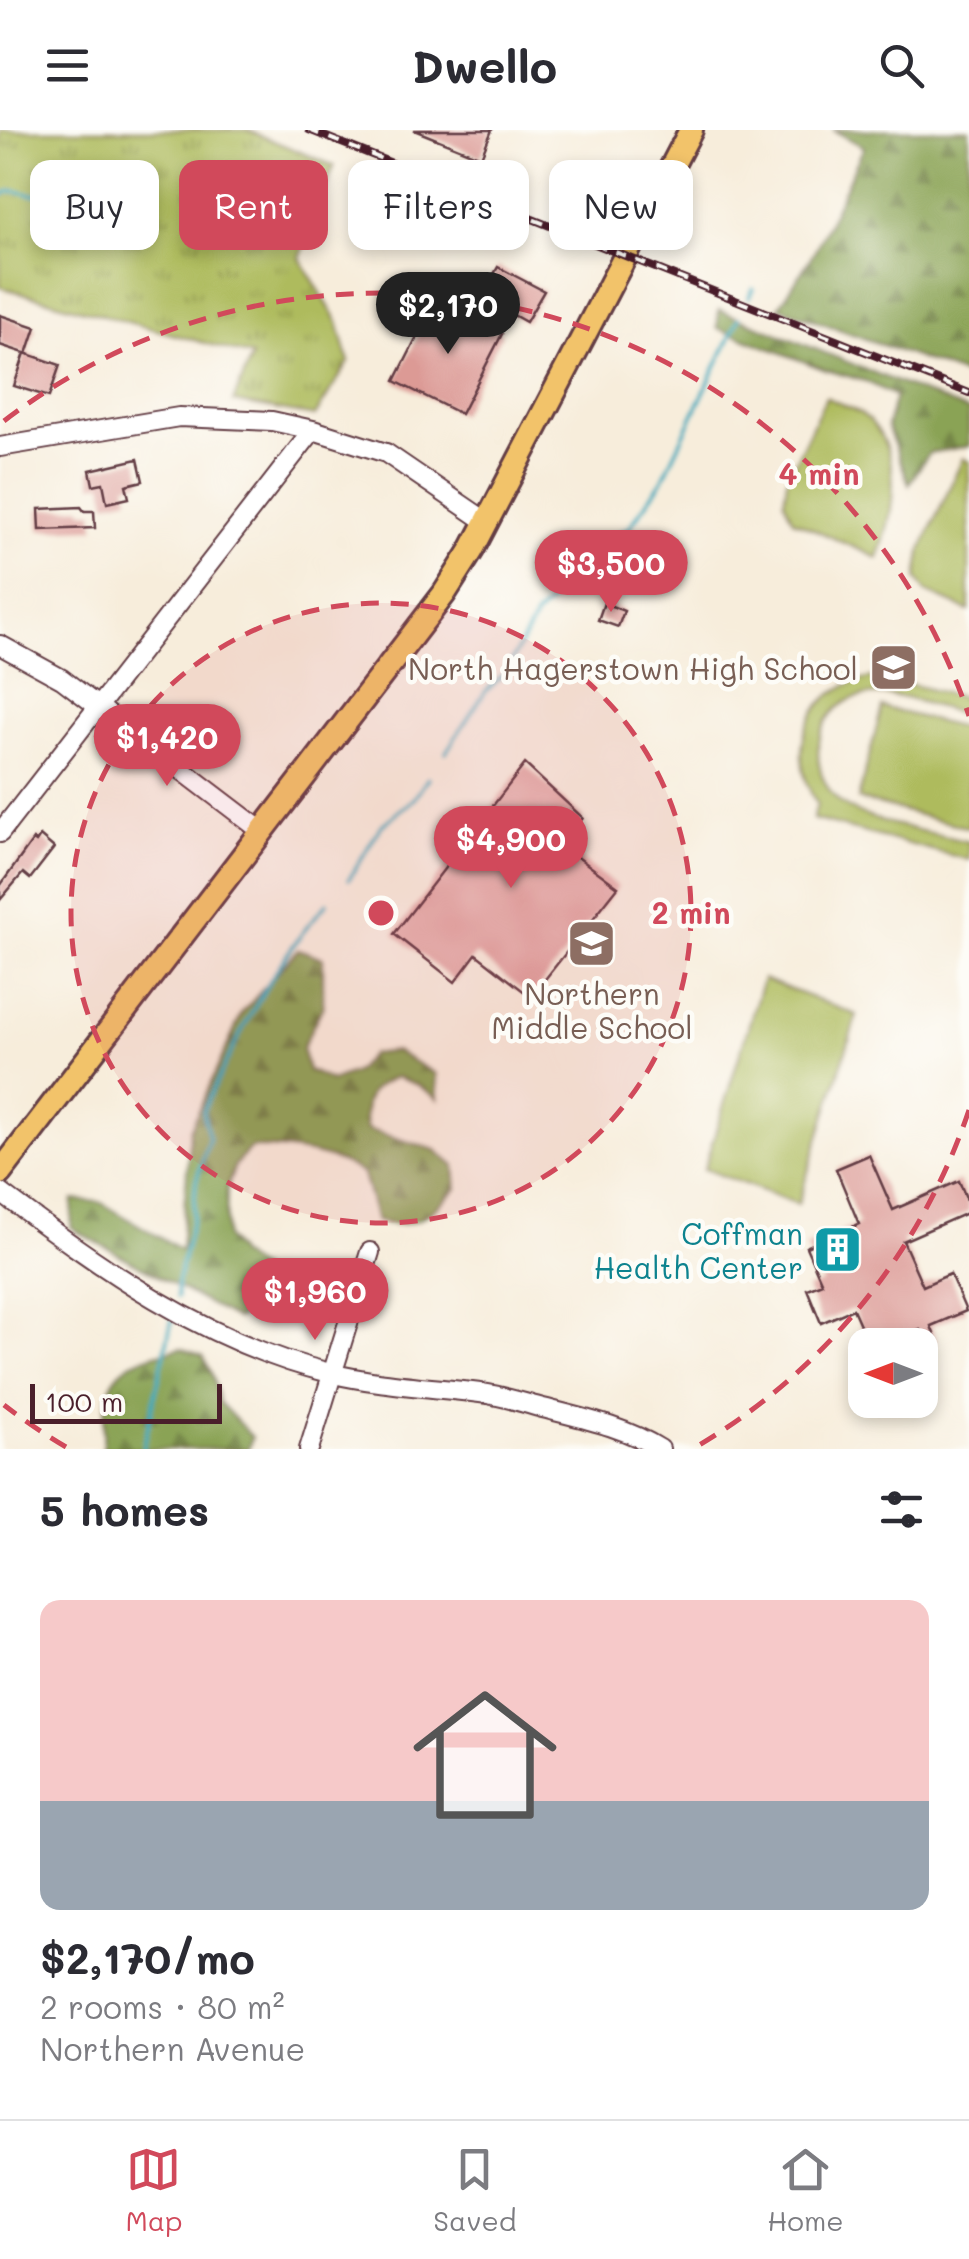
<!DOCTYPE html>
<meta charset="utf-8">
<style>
body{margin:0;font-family:Mali,sans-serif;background:#f7f7f7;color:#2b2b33;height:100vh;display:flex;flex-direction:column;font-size:38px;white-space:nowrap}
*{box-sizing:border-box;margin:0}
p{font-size:32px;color:#7c7c81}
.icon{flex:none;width:55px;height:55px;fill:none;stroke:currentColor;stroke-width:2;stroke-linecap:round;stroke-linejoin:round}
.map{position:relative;height:1319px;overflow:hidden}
.drawer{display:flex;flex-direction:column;background:#fff;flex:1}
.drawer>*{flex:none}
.banner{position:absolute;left:30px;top:30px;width:910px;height:90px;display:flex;gap:20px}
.needle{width:65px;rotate:270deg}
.fabs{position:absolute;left:848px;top:1198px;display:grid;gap:20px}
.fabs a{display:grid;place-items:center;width:90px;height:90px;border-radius:20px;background:#fff;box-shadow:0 5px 15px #0003;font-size:50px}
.scale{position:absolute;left:30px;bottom:25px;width:192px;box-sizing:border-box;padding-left:10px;border:5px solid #4a1f2b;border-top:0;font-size:28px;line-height:35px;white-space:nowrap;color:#4a1f2b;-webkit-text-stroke:8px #fdfcf7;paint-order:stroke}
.price{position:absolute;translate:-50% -85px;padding:0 22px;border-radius:35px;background:#d1495b;color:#fff;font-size:32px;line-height:65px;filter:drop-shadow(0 2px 5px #0008)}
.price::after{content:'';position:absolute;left:50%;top:60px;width:30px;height:22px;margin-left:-15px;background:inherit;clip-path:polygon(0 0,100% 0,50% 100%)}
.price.active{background:#222;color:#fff}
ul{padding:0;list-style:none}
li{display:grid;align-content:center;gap:20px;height:530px;padding:0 40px}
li+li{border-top:2px solid #e1e1e2}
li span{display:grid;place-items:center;height:310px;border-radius:20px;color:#555}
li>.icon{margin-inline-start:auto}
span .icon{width:180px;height:180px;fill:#fffc;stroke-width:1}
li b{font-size:42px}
h2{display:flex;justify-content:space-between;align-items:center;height:120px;padding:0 40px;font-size:42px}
.tag{padding:0 35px;border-radius:20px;background:#fff;box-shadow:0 5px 15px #0003;font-size:35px;line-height:90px}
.tag.active{background:#d1495b;color:#fff}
header{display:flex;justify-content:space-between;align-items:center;height:130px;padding:0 40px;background:#fff;font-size:45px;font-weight:700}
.menu{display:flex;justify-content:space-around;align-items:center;height:140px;border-top:2px solid #e1e1e2;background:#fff;font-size:28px;color:#7c7c81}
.menu a{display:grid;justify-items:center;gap:5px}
.menu .active{color:#d1495b}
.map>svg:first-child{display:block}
.grass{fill:url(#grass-tufts);stroke:#7c6d44;stroke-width:2.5}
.forest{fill:url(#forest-firs);stroke:#6a6140;stroke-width:2.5}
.pitch{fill:#aebb5d;stroke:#7c6d44;stroke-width:2.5}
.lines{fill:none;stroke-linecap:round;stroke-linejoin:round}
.stream{stroke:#3eaabd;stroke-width:4}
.building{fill:#dc9a95}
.minor-casing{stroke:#643e45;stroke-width:22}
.major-casing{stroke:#643e45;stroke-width:28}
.minor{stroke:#fff;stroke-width:18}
.major{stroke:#f2c36a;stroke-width:22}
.rail-casing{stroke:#4a1f2b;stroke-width:8}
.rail{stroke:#fdfcf7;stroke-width:4;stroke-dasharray:11;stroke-linecap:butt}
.ring{fill:none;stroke:#d1495b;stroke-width:5;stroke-dasharray:18 12}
.labels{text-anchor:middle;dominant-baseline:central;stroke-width:9;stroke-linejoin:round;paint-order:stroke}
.education-label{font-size:30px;fill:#785e54;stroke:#fdfcf7;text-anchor:end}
.culture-label{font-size:30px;fill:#0d838f;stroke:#fdfcf7;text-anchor:end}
.centre{fill:#d1495b;stroke:#fdfcf7;stroke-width:5}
.ring-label{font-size:30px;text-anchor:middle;font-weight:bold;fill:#d1495b;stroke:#fdfcf7;stroke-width:9;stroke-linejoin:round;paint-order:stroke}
</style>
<header><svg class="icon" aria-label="menu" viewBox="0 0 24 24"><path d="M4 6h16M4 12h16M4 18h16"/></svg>Dwello<svg class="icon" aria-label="search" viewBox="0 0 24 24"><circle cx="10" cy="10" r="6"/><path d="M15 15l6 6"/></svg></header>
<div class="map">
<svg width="969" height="1319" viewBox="0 0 969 1319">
<defs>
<pattern id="grass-tufts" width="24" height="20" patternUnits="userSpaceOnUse" patternTransform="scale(2.5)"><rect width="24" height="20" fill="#aebb5d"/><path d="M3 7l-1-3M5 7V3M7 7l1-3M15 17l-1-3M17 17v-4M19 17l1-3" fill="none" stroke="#90974d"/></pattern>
<pattern id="forest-firs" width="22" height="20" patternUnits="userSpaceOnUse" patternTransform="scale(2.5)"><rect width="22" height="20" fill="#8aa354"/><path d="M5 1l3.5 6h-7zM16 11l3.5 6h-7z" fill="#738446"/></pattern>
</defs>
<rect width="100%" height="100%" fill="#fdfcf7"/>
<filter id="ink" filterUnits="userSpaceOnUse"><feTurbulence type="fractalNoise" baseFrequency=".01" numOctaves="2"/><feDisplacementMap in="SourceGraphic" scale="20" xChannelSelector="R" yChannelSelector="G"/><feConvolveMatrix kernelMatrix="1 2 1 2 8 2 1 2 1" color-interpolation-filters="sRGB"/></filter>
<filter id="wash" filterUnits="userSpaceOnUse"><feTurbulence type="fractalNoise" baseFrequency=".0048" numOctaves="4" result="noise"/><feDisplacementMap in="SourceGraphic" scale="40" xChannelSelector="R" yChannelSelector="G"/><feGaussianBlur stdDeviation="2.25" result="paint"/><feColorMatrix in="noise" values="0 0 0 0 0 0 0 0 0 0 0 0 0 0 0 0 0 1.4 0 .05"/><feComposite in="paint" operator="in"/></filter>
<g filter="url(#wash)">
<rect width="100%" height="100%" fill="#f7eddb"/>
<path class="grass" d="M0,0H247L334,36L300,128L338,192L349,232L315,286L233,272L252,226L0,157Z"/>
<path class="forest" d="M833,0H969V247L779,177L815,121L864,17Z
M719,180L969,281V316L929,323L909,354L887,296L895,266L865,251L826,240L717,198Z
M298,819L323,828V876L302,918L308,940L331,951L355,942L371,924L395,921L436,944L438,969L418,955L396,947C368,957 362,970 366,999L436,1020L455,1036L457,1059C427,1084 417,1102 376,1091L363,1044C334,1024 286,1017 251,1018L235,1035L227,1059L226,1107L240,1126L260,1139L270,1160L257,1179L236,1189L71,1098L73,1070L100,1072L181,1120L190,1000L242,883Z
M181,1218L203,1226L213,1247L219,1272L252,1307L248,1319H103C104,1249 110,1232 181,1218Z"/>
<path class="pitch" d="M826,267C840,274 864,282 873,294C904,333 893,386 878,428L793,390L784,371L787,349Z
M963,328L969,332V481L926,462L917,449L921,421Z
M881,547L969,569V586C936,578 897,560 863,566C808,576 804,654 850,679C876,693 938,704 969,712V730L813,689L817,674C781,616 812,551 881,547Z
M882,577L969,600V698L858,669Z
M763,849L857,885L798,1074L704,1039Z"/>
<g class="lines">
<path class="stream" d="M0,67C12,57 17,62 30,64C57,67 86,55 102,34
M749,167L753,159
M563,445L600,412L629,398L662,351L739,188
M446,622L485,562L505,543L537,484L550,473L557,459
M349,749L381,696L414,669L428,648
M177,1167V1153L193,1086L196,1051L209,1008L203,981C237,908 273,833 327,773
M143,1319L172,1190"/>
</g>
<g id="blocks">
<path class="building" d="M414,0H492L481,27Z
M498,137L544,161L526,192L481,167Z
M436,170L502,204L461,284L395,251Z
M0,185L36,197L27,224L0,215Z
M25,223L60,235L49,267L14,256Z
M138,329L143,351L126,355L129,368L107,373L103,353L93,355L90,340Z
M81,377L84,381H94L95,398L40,400L39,379Z
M604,473L624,481L618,497L598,490Z
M525,634L583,688L560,714L618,757L531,867L476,824L455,852L394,804Z
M40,706L54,718L30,749L23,743L0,770V756L33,710L36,712Z
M869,1025L893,1080L959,1051L969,1075V1082L903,1111L923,1156L950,1144L966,1181L931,1196L937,1211L927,1215L920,1200L886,1215H869L853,1179L821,1193L807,1159L822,1153L806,1117L859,1094L836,1039Z"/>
</g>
</g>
<g filter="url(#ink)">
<use href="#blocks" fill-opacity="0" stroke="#643e45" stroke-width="2.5"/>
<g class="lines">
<defs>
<path id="minor" d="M0,317L179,287L272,291L313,300L386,323L487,392
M0,515L62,549L263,702
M0,703L313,300
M0,1062C100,1137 205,1213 330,1243C379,1255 430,1257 480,1263C500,1265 520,1272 539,1277C581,1288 623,1296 660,1319
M309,1319L370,1122"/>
<path id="major" d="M0,1043L444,464L472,420L691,0"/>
</defs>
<use href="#minor" class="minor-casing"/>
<use href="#major" class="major-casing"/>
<use href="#minor" class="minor"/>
<use href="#major" class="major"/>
<defs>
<path id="rail" d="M309,0L969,263"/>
</defs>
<use href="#rail" class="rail-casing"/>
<use href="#rail" class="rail"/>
</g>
</g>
<circle cx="381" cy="783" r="310" fill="#d1495b" fill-opacity=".12"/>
<g class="ring">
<circle cx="381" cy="783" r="310"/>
<path d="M969 980A620 620 0 0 1 696 1317M66 1317A620 620 0 0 1 4 1275M4 291A620 620 0 0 1 969 586"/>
</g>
<defs>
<symbol id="school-square" viewBox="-11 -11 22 22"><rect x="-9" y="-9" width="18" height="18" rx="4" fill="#8d6e63" stroke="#fdfcf7"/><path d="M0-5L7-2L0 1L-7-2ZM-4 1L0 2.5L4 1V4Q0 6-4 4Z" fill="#fff"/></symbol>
<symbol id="building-square" viewBox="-11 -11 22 22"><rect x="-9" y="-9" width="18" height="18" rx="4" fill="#0f9aa8" stroke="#fdfcf7"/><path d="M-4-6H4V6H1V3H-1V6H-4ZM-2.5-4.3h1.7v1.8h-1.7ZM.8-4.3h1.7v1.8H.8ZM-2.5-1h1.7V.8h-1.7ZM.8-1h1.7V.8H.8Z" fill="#fff"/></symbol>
</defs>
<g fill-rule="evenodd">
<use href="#school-square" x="866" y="510" width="55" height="55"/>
<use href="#school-square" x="564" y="786" width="55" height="55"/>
<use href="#building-square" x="810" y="1092" width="55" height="55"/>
</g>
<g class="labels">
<g class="education-label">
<text x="858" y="538">North Hagerstown High School</text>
<text x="592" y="863" text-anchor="middle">Northern<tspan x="592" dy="34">Middle School</tspan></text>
</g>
<g class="culture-label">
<text x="803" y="1103">Coffman<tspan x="803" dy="34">Health Center</tspan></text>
</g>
</g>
<circle cx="381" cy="783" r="15" class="centre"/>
<g class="ring-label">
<text x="819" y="355">4 min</text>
<text x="691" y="794">2 min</text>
</g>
</svg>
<div class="fabs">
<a><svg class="needle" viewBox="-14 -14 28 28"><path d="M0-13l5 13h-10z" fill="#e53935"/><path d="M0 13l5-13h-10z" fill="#7c7c81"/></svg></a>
</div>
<div class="scale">100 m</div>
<b class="price active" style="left:448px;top:227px">$2,170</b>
<b class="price" style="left:611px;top:485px">$3,500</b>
<b class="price" style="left:167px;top:659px">$1,420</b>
<b class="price" style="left:511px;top:761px">$4,900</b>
<b class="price" style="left:315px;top:1213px">$1,960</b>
<div class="banner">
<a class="tag">Buy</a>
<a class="tag active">Rent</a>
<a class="tag">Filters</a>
<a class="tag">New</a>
</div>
</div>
<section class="drawer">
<h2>5 homes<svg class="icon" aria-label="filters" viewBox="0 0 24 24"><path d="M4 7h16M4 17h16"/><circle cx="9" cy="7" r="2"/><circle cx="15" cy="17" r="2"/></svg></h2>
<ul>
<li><span style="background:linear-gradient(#f6c9c9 65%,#9aa5b1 0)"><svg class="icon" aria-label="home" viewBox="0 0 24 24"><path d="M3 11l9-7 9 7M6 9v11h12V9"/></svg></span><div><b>$2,170/mo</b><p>2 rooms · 80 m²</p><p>Northern Avenue</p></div></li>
</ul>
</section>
<nav class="menu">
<a class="active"><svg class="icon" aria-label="map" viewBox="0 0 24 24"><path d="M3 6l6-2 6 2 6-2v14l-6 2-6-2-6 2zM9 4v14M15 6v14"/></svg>Map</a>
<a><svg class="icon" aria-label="saved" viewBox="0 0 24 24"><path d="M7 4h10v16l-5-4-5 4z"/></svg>Saved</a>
<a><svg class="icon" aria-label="home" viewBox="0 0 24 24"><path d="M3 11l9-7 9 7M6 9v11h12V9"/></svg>Home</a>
</nav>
